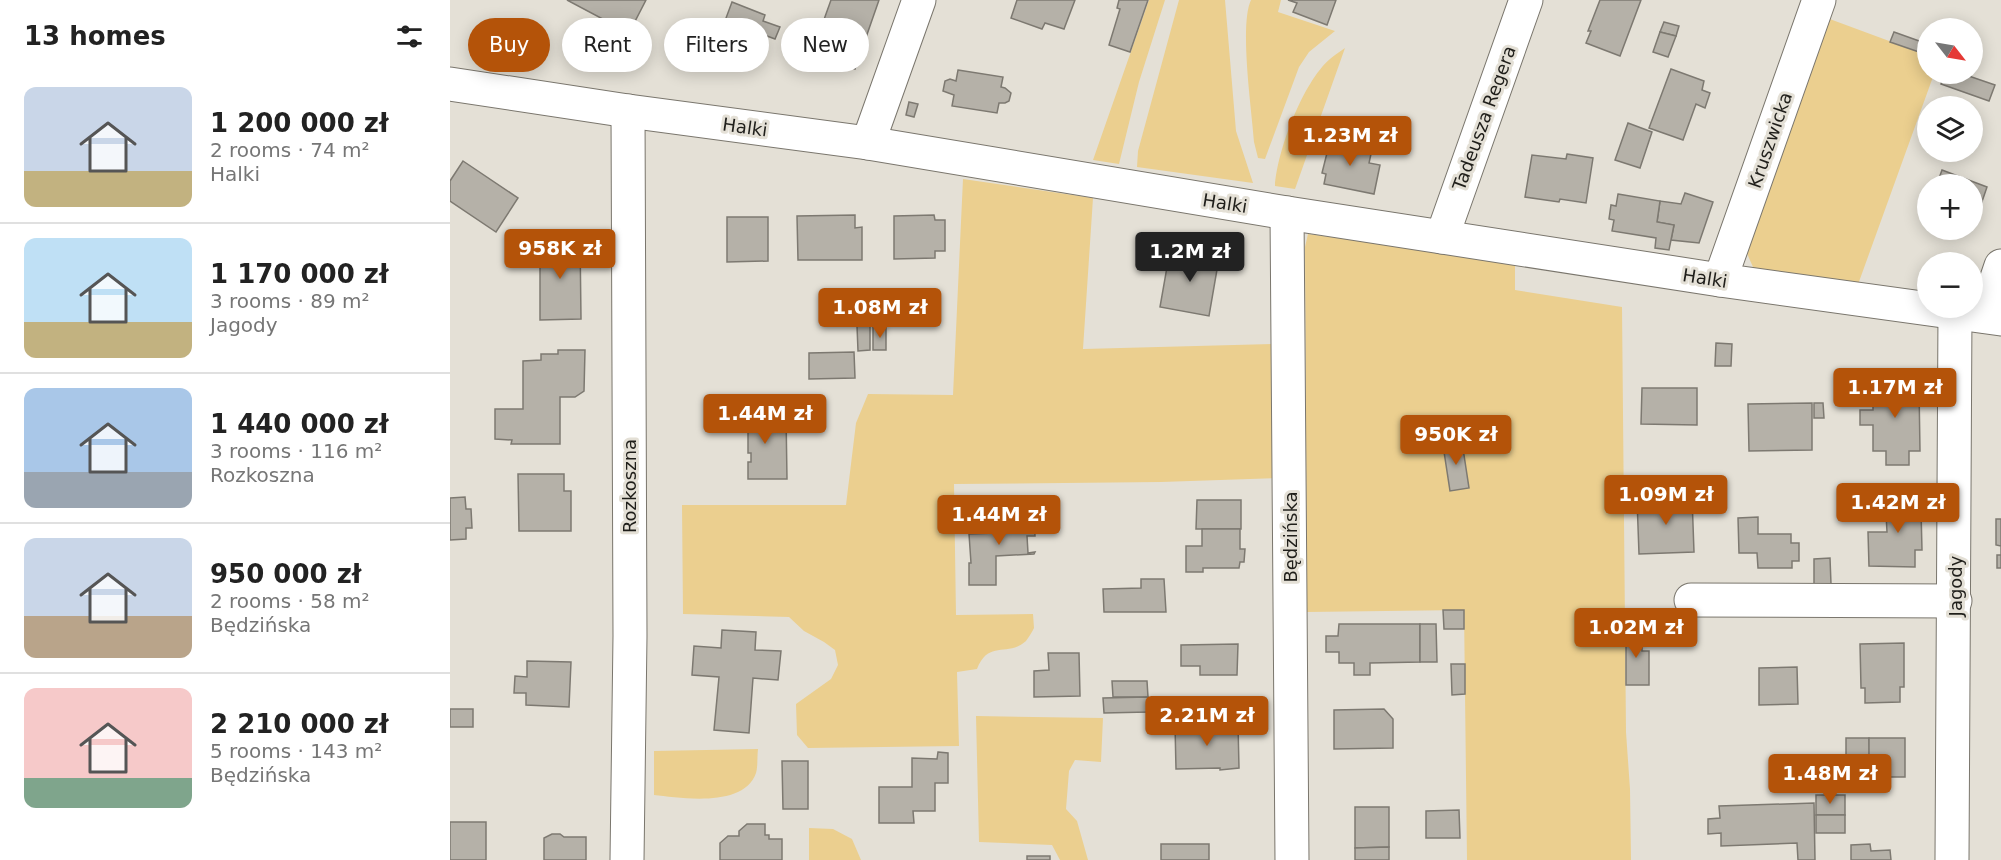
<!DOCTYPE html>
<meta charset="utf-8">
<style>
:root{--surface:#fff;--page:#f2f2f2;--text:#222;--muted:#767676;--line:#e0e0e0;--accent:#b45309}
body{margin:0;font-family:"DejaVu Sans",sans-serif;background:var(--page);color:var(--text);height:100vh;display:flex;flex-direction:column;font-size:22px;white-space:nowrap}
*{box-sizing:border-box;margin:0}
p{font-size:20px;color:var(--muted)}
.icon{flex:none;width:33px;height:33px;fill:none;stroke:currentColor;stroke-width:2;stroke-linecap:round;stroke-linejoin:round}
.map{position:relative;flex:1;overflow:hidden}
.details{display:flex;flex-direction:column;background:var(--surface);width:450px}
.details>*{flex:none}
.hud{position:absolute;left:18px;top:18px;width:570px;height:54px;display:flex;gap:12px}
.needle{width:39px;rotate:121deg}
.fabs{position:absolute;left:1467px;top:18px;display:grid;gap:12px}
.fabs a{display:grid;place-items:center;width:66px;height:66px;border-radius:50%;background:var(--surface);box-shadow:0 3px 15px #0003;font-size:30px}
.price{position:absolute;translate:-50% -51px;padding:0 14px;border-radius:6px;background:var(--accent);color:#fff;font-size:20px;line-height:39px;filter:drop-shadow(0 2px 3px #0008)}
.price::after{content:'';position:absolute;left:50%;top:36px;width:18px;height:14px;margin-left:-9px;background:inherit;clip-path:polygon(0 0,100% 0,50% 100%)}
.price.on{background:#222;color:#fff}
ul{padding:0;list-style:none}
li{display:flex;align-items:center;gap:18px;height:150px;padding:0 24px}
li+li{border-top:2px solid var(--line)}
li span{display:grid;place-items:center;flex:none;width:168px;height:120px;border-radius:12px;color:#555}
li>.icon{margin-inline-start:auto}
span .icon{width:72px;height:72px;fill:#fffc;stroke-width:1}
li b{font-size:26px}
h2{display:flex;justify-content:space-between;align-items:center;height:72px;padding:0 24px;font-size:26px}
.chip{padding:0 21px;border-radius:27px;background:var(--surface);box-shadow:0 3px 15px #0003;font-size:21px;line-height:54px}
.chip.on{background:var(--accent);color:#fff}
main{display:flex;flex:1;min-height:0}
.map>svg:first-child{display:block}
</style>
<main>
<section class="details">
<h2>13 homes<svg class="icon" aria-label="filters" viewBox="0 0 24 24"><path d="M4 7h16M4 17h16"/><circle cx="9" cy="7" r="2"/><circle cx="15" cy="17" r="2"/></svg></h2>
<ul>
<li><span style="background:linear-gradient(#c9d6e8 70%,#c2b280 0)"><svg class="icon" aria-label="home" viewBox="0 0 24 24"><path d="M3 11l9-7 9 7M6 9v11h12V9"/></svg></span><div><b>1 200 000 zł</b><p>2 rooms · 74 m²</p><p>Halki</p></div></li>
<li><span style="background:linear-gradient(#bfe0f5 70%,#c2b280 0)"><svg class="icon" aria-label="home" viewBox="0 0 24 24"><path d="M3 11l9-7 9 7M6 9v11h12V9"/></svg></span><div><b>1 170 000 zł</b><p>3 rooms · 89 m²</p><p>Jagody</p></div></li>
<li><span style="background:linear-gradient(#a9c7e8 70%,#9aa5b1 0)"><svg class="icon" aria-label="home" viewBox="0 0 24 24"><path d="M3 11l9-7 9 7M6 9v11h12V9"/></svg></span><div><b>1 440 000 zł</b><p>3 rooms · 116 m²</p><p>Rozkoszna</p></div></li>
<li><span style="background:linear-gradient(#c9d6e8 65%,#b9a48a 0)"><svg class="icon" aria-label="home" viewBox="0 0 24 24"><path d="M3 11l9-7 9 7M6 9v11h12V9"/></svg></span><div><b>950 000 zł</b><p>2 rooms · 58 m²</p><p>Będzińska</p></div></li>
<li><span style="background:linear-gradient(#f6c9c9 75%,#7fa58c 0)"><svg class="icon" aria-label="home" viewBox="0 0 24 24"><path d="M3 11l9-7 9 7M6 9v11h12V9"/></svg></span><div><b>2 210 000 zł</b><p>5 rooms · 143 m²</p><p>Będzińska</p></div></li>
</ul>
</section>
<div class="map">
<svg width="1551" height="860" viewBox="0 0 1551 860">
<rect width="100%" height="100%" fill="#e4e0d6"/>
<!-- green -->
<g fill="#ebcf8f">
<path d="M699,0H715L689,82L669,164L643,160Z"/>
<path d="M729,0H775L786,131L803,183L687,167L688,151Z"/>
<path d="M801,0H831L828,12L885,31L859,52L849,67L815,159L808,158L804,142C802,111 789,25 801,0Z"/>
<path d="M1377,18L1477,55L1478,74H1484L1406,290L1307,276L1295,249Z"/>
<path d="M895,48L845,189L825,186C827,151 853,82 880,59C884,55 890,52 895,48Z"/>
<path d="M513,179L643,198L633,349L824,344L826,478L711,482L504,484L506,615L583,614L584,628C582,632 579,637 576,641C557,658 539,639 527,669L507,672L509,746L358,748L347,735L346,704L381,679L388,665L385,650L374,642L354,631L339,617L233,614L232,505H396L406,423L418,394L503,395Z"/>
<path d="M858,234L1065,262V290L1172,307L1176,732L1180,789L1181,860H1017L1014,610L857,612L855,247Z"/>
<path d="M526,716L653,718L651,762L625,760L619,771L616,809L627,821L638,860H610L602,845L529,842Z"/>
<path d="M308,749C307,757 308,766 306,773C294,808 231,798 204,795V751Z"/>
<path d="M359,828L383,829L402,839L411,860H359Z"/>
</g>
<!-- building -->
<g fill="#b5b1a8" stroke="#7d7971" stroke-width="1.5">
<path d="M117,0H196L179,33Z"/>
<path d="M381,0H429L405,69L362,53Z"/>
<path d="M567,0H625L614,29L595,23L592,29L561,18Z"/>
<path d="M669,0H698L680,52L659,45L670,9L667,8Z"/>
<path d="M838,0H886L877,25L843,12L847,3Z"/>
<path d="M1150,0H1191L1170,56L1136,43L1141,31H1138Z"/>
<path d="M282,2L315,15L313,21L330,27L325,39L309,33L300,58L266,45Z"/>
<path d="M1214,22L1229,26L1226,36L1210,32Z"/>
<path d="M1210,32L1226,36L1218,57L1203,52Z"/>
<path d="M1444,32L1472,42L1469,52L1440,42Z"/>
<path d="M1221,69L1254,81L1252,90L1260,93L1255,108L1246,104L1233,140L1199,128Z"/>
<path d="M508,70L553,77L551,87L555,88L561,93L559,101L555,103H549L547,113L502,106L504,95L493,91L495,81L500,79L506,81Z"/>
<path d="M1494,74H1513L1545,85L1539,101L1491,84Z"/>
<path d="M459,102L468,104L464,117L456,115Z"/>
<path d="M1178,123L1202,132L1190,168L1165,160Z"/>
<path d="M888,130L900,133L896,149L921,154L919,163L930,165L924,194L874,184L876,174L872,173L879,145L885,147Z"/>
<path d="M1117,154L1143,158L1136,203L1110,199L1109,202L1075,197L1082,155L1116,159Z"/>
<path d="M13,161L68,198L46,232L0,201V181Z"/>
<path d="M1492,170L1537,187L1524,225L1522,184H1487Z"/>
<path d="M1235,193L1263,202L1249,243L1221,240L1224,225L1207,222L1210,201L1231,204Z"/>
<path d="M1168,194L1210,201L1207,222L1224,225L1219,250L1205,248L1206,238L1162,231L1164,220L1159,219L1161,205L1166,206Z"/>
<path d="M405,215V228L412,227V260H348L347,216Z"/>
<path d="M484,215L485,220H495V251H485V258L444,259V216Z"/>
<path d="M277,217H318V261L277,262Z"/>
<path d="M130,238L131,319L90,320V243H106L105,239Z"/>
<rect x="74" y="241" width="16" height="24"/>
<path d="M720,250L769,258L759,316L710,307Z"/>
<path d="M407,326H420V350L408,351Z"/>
<rect x="423" y="327" width="13" height="23"/>
<path d="M1266,343L1282,344L1281,366H1265Z"/>
<path d="M108,350H135L134,391L125,397H110V444H61L62,440L45,439V409H73V361L91,360V354H108Z"/>
<path d="M404,352L405,378L359,379V353Z"/>
<path d="M1433,375H1459L1460,388H1469L1470,451H1459V465H1436V451H1423V425H1410V410H1423V388H1432Z"/>
<path d="M1192,388H1247V425L1191,424Z"/>
<path d="M1362,403V450L1299,451L1298,404Z"/>
<path d="M1364,403H1373L1374,418H1364Z"/>
<path d="M336,414L337,479H298V462H301V453H298V431H284V415Z"/>
<path d="M1012,442L1019,488L1000,491L993,445Z"/>
<path d="M68,474H114V491H121V531H69Z"/>
<path d="M1467,493L1468,510H1471L1472,550H1465V567L1419,566L1418,532H1437L1435,495Z"/>
<path d="M15,497L16,509H21L22,528H16V539L0,540V498Z"/>
<path d="M1242,497L1244,552L1189,554L1187,499Z"/>
<path d="M747,500H791V529H746Z"/>
<path d="M545,515H584L585,536H577L578,553L585,552L584,554L546,556V585H519V563H521L519,534L545,533Z"/>
<path d="M1308,517V534H1341V543H1349V561H1342V568H1308L1307,553H1289L1288,518Z"/>
<path d="M1546,519H1551V568H1547V555H1551V546L1546,545Z"/>
<path d="M752,529H790V549H795L794,562H790L789,568H753V572H736V546H752Z"/>
<path d="M1380,558L1381,584H1364V559Z"/>
<path d="M691,579H714L716,612H654L653,589L691,588Z"/>
<path d="M993,610H1014V629H994Z"/>
<path d="M889,624H970V662L920,663V675H904V663H889V652H876V636H888Z"/>
<path d="M970,624H986L987,662H970Z"/>
<path d="M1176,628H1192V651H1199V685H1176Z"/>
<path d="M272,630L306,632L305,650L331,651L328,680L303,678L299,733L264,730L269,677L242,675L244,646L271,648Z"/>
<path d="M1454,643V687H1450V702L1415,703V688H1411L1410,644Z"/>
<path d="M788,644L787,675H750V666H731V645Z"/>
<path d="M598,653H629L630,696L584,697V671L599,670Z"/>
<path d="M77,661L121,662L119,707L76,705V693H64L65,676L77,677Z"/>
<path d="M1001,664H1015V694L1002,695Z"/>
<path d="M1347,667L1348,704L1309,705V668Z"/>
<path d="M662,681H697L698,697H663Z"/>
<path d="M698,697V712L654,713L653,698Z"/>
<rect x="0" y="709" width="23" height="18"/>
<path d="M934,709L943,719V748L884,749V710Z"/>
<path d="M767,724H788L789,768L770,770V768L726,769L725,725H750V729H767Z"/>
<path d="M1396,738H1419L1420,777H1408V783H1396Z"/>
<rect x="1419" y="738" width="36" height="39"/>
<path d="M488,752L498,753V783H485V811H463L464,823H429V787H462V758L487,759Z"/>
<path d="M332,761H358V809H333Z"/>
<rect x="1366" y="795" width="29" height="20"/>
<path d="M1364,803L1365,860H1348L1347,843L1271,846V833L1258,834V819L1270,818L1269,806Z"/>
<path d="M905,807H939V847L905,848Z"/>
<path d="M1009,810L1010,838H976V811Z"/>
<rect x="1366" y="815" width="29" height="18"/>
<rect x="0" y="822" width="36" height="38"/>
<path d="M297,824H315V835H319V839H332V860H270V843L278,836H289V831Z"/>
<path d="M102,834H110L114,837H136V860H94V838Z"/>
<rect x="711" y="844" width="48" height="16"/>
<path d="M1420,844L1421,851L1440,850L1441,860H1401V845Z"/>
<path d="M939,847V860H905V848Z"/>
<rect x="577" y="856" width="23" height="4"/>
</g>
<g fill="none" stroke-linecap="round" stroke-linejoin="round">
<defs>
<g id="minor">
<path d="M0,84L178,111L418,143L837,213L1270,280L1551,319"/>
<path d="M418,143L469,0"/>
<path d="M837,213L842,860"/>
<path d="M992,237L1076,0"/>
<path d="M1270,280L1369,0"/>
<path d="M1534,316L1551,266"/>
<path d="M1241,600L1505,601"/>
<path d="M177,860L180,636L178,111"/>
<path d="M1502,860L1505,312"/>
</g>
</defs>
<!-- minor casing -->
<use href="#minor" stroke="#7a766d" stroke-width="35"/>
<!-- minor -->
<use href="#minor" stroke="#fff" stroke-width="33"/>
</g>
<g text-anchor="middle" dominant-baseline="central" stroke-width="6" stroke-linejoin="round" paint-order="stroke">
<!-- street labels -->
<g font-size="18" fill="#1f1e1a" stroke="#e4e0d6">
<text transform="translate(1034 118) rotate(-70)">Tadeusza Regera</text>
<text transform="translate(295 127) rotate(8)">Halki</text>
<text transform="translate(1320 140) rotate(-71)">Kruszwicka</text>
<text transform="translate(775 203) rotate(9)">Halki</text>
<text transform="translate(1255 278) rotate(9)">Halki</text>
<text transform="translate(179 486) rotate(-90)">Rozkoszna</text>
<text transform="translate(840 537) rotate(-90)">Będzińska</text>
<text transform="translate(1505 586) rotate(-90)">Jagody</text>
</g>
</g>
</svg>
<div class="fabs">
<a><svg class="needle" viewBox="-14 -14 28 28"><path d="M0-13l5 13h-10z" fill="#e53935"/><path d="M0 13l5-13h-10z" fill="#767676"/></svg></a>
<a><svg class="icon" aria-label="layers" viewBox="0 0 24 24"><path d="M12 4l9 5-9 5-9-5zM3 14l9 5 9-5"/></svg></a>
<a>+</a>
<a>−</a>
</div>
<b class="price" style="left:900px;top:167px">1.23M zł</b>
<b class="price" style="left:110px;top:280px">958K zł</b>
<b class="price on" style="left:740px;top:283px">1.2M zł</b>
<b class="price" style="left:430px;top:339px">1.08M zł</b>
<b class="price" style="left:1445px;top:419px">1.17M zł</b>
<b class="price" style="left:315px;top:445px">1.44M zł</b>
<b class="price" style="left:1006px;top:466px">950K zł</b>
<b class="price" style="left:1216px;top:526px">1.09M zł</b>
<b class="price" style="left:1448px;top:534px">1.42M zł</b>
<b class="price" style="left:549px;top:546px">1.44M zł</b>
<b class="price" style="left:1186px;top:659px">1.02M zł</b>
<b class="price" style="left:757px;top:747px">2.21M zł</b>
<b class="price" style="left:1380px;top:805px">1.48M zł</b>
<div class="hud">
<a class="chip on">Buy</a>
<a class="chip">Rent</a>
<a class="chip">Filters</a>
<a class="chip">New</a>
</div>
</div>
</main>
